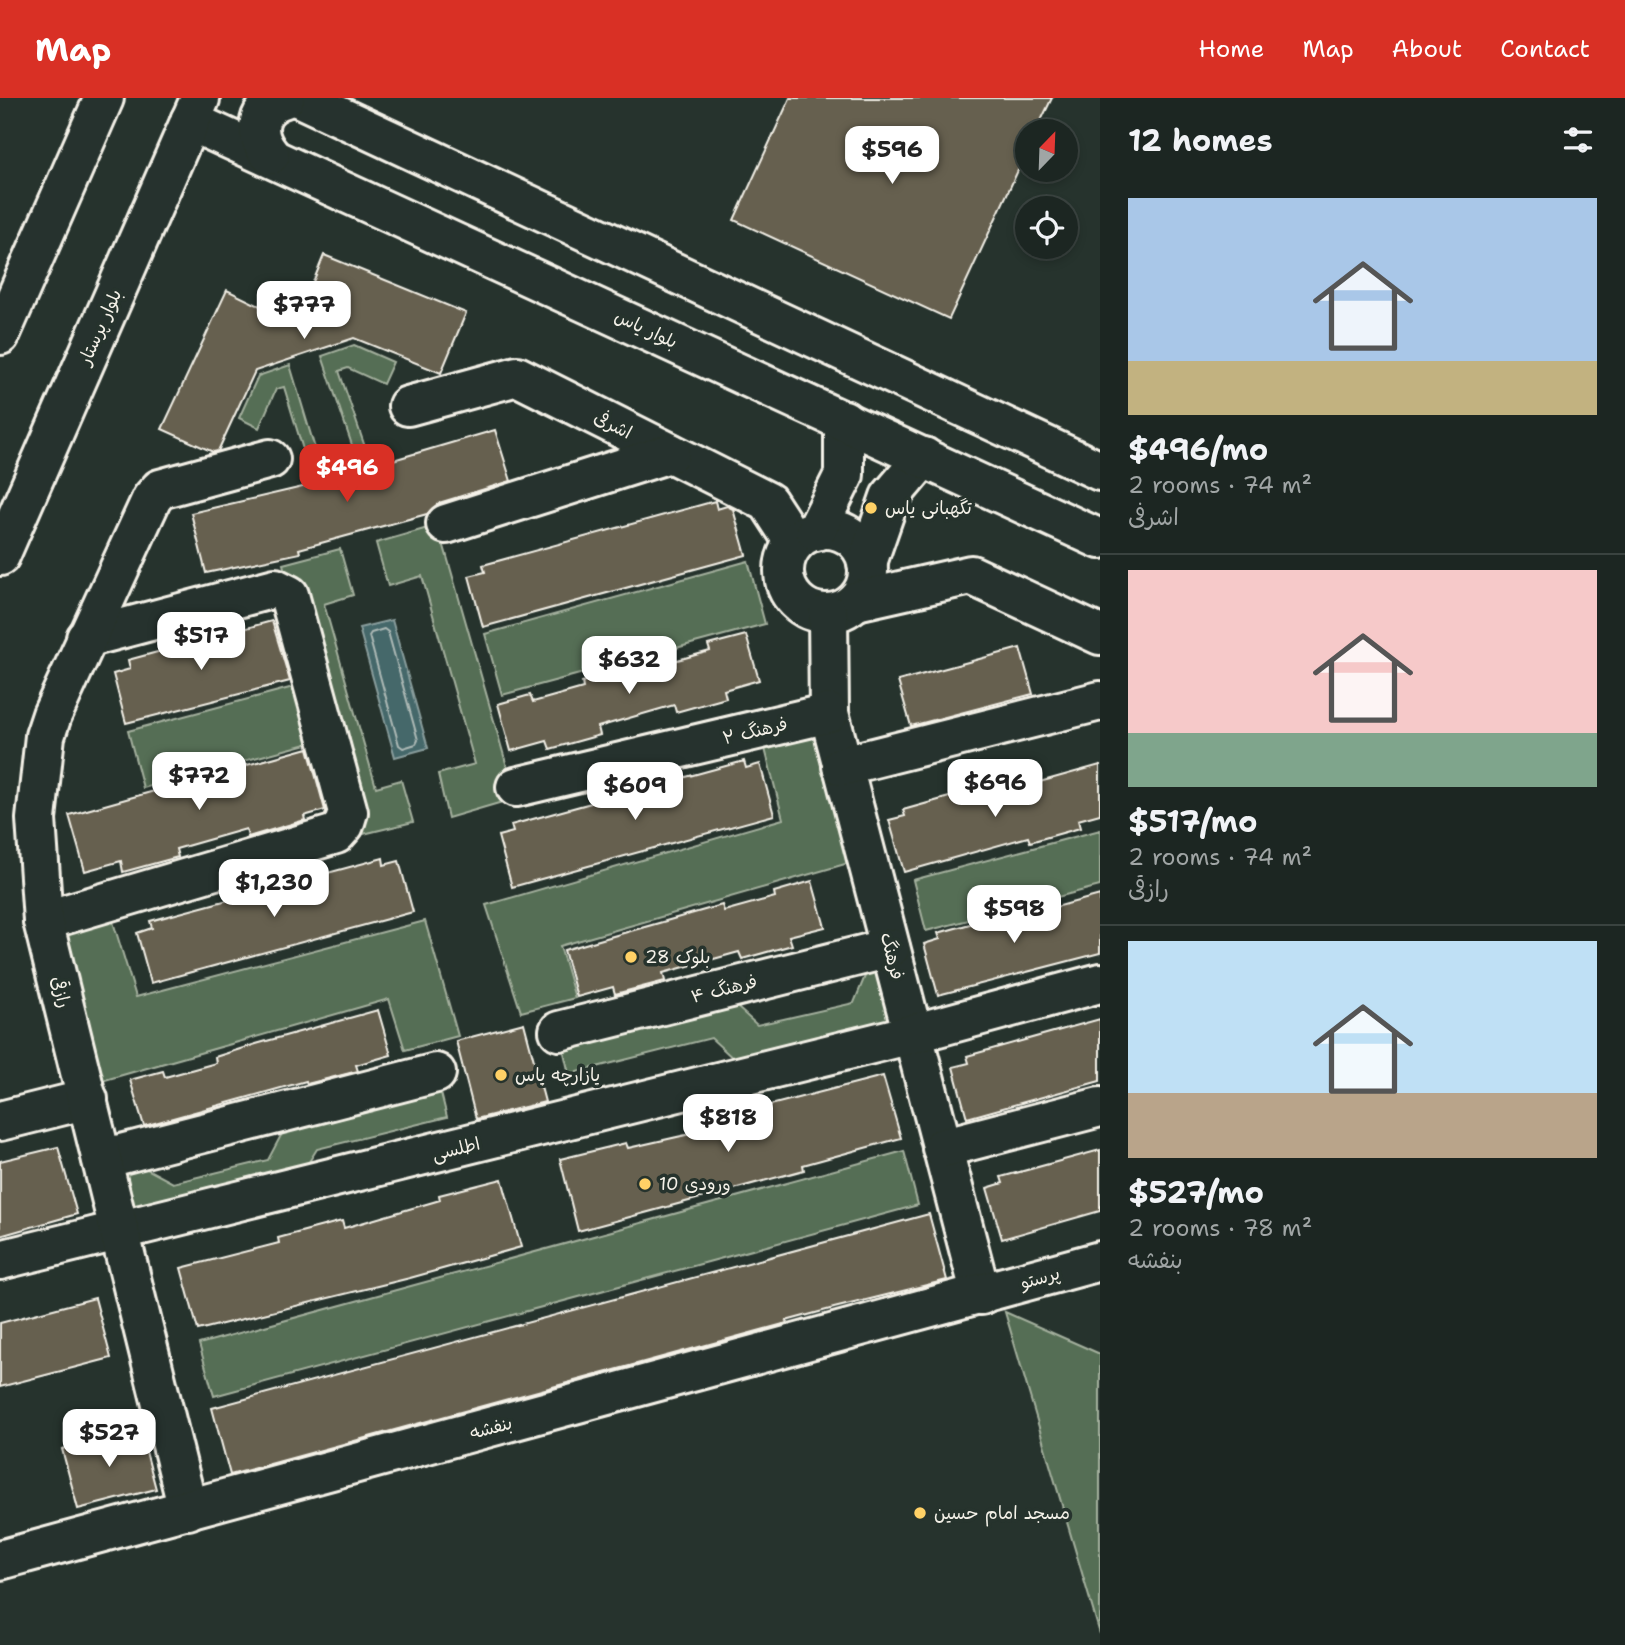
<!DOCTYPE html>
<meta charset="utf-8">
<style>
:root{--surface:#1c2622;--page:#29322f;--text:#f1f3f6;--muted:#a0a5a5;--line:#3a4340;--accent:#d93025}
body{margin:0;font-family:"Shantell Sans","Playpen Sans Arabic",sans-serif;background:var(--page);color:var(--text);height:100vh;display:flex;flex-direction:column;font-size:26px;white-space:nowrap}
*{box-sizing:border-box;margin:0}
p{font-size:23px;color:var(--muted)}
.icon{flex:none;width:38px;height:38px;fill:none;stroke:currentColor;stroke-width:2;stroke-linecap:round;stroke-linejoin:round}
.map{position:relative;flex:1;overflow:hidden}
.details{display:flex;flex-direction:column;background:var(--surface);width:525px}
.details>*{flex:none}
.needle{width:46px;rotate:23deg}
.buttons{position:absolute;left:1015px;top:21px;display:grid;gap:14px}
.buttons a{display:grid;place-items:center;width:63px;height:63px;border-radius:50%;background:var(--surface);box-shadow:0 4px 10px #0003,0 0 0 2px var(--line);font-size:35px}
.price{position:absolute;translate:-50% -60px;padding:0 16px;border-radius:14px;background:#fff;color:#222;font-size:23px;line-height:46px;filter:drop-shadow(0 2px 4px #0008)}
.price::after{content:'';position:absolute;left:50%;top:42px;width:21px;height:16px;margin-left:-10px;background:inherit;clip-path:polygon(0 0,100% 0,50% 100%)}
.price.current{background:var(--accent);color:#fff}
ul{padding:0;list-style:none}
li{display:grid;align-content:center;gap:14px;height:371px;padding:0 28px}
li+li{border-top:2px solid var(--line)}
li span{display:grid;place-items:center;height:217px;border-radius:0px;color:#555}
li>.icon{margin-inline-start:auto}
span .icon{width:126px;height:126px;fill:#fffc;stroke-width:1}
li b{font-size:30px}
h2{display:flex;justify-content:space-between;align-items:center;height:84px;padding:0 28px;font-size:30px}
header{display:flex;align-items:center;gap:42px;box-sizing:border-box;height:98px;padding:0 35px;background:var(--accent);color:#fff}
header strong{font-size:33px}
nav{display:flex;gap:38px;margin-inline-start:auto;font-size:24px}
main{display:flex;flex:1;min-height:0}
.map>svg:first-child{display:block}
</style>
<header>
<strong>Map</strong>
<nav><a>Home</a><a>Map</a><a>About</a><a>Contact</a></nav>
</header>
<main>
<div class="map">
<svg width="1100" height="1547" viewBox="0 0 1100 1547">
<rect width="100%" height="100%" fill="#26332d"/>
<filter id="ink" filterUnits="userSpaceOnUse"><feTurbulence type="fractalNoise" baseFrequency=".0143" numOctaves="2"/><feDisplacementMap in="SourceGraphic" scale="14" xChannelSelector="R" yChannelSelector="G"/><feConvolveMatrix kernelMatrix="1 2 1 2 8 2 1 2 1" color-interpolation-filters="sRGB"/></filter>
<g filter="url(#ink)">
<!-- green -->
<g fill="#556e54" stroke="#a4b09e" stroke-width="2">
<path d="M354,247L393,264L383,286L348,270L339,273L366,352L355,356L322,258Z"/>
<path d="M290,267L319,364L308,368L284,289L276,291L259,330L239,320L258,278Z"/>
<path d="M438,427L516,700L448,720L438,676L475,666L422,478L388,488L376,445Z"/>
<path d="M340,451L353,497L324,506L376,689L401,682L413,724L355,738L283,466Z"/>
<path d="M748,463L765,526L502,597L485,536Z"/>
<path d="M301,587L318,643L143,690L128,633Z"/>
<path d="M829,615L866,760L560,848L575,900L521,914L486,807L783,721L760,631Z"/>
<path d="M1100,732V788L926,833L913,782Z"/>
<path d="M107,804L136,899L425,823L458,938L405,952L389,901L84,988L43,823Z"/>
<path d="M875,854L912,936L748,974L711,940L569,976L559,933L718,892L757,927L854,905Z"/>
<path d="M436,975L447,1019L317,1051L292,1091L121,1134L119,1056L173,1085L268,1062L295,1011Z"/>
<path d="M904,1053L918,1107L214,1298L199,1246Z"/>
<path d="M1005,1214L1100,1256V1536Z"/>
</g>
<!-- water -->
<path fill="#44676b" stroke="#8a9e9d" stroke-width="2" d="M392,522L428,650L395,659L359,530Z"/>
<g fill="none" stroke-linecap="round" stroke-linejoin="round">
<!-- shore -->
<path stroke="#aebab6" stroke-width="2" d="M384,531L388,534L418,642L416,646L403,650L399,647L369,538L371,535Z"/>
</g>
<!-- building -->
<g fill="#66604f" stroke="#f4f1e8" stroke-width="2">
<path d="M790,0H1052L1036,33H1027V53L949,221L734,122Z"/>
<path d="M324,157L466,215L441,275L354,240L255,273L218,353L213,354L162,331L227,192L266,211L311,189Z"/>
<path d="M495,332L511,383L439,405L427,416L299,451L300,455L206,475L191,415L367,374L366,370Z"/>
<path d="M715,403L717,411L727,408L733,411L746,457L483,529L469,478L485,474L483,467Z"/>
<path d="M272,523L290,583L126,625L113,576L130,571L128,562Z"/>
<path d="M746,537L759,582L724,592L726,600L676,614L674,607L598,629L600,637L550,651L547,643L511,653L498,606L530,597L533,604L583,590L582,584L624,570L656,560L659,567L710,553L708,547Z"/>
<path d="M1020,550L1033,596L911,628L898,583Z"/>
<path d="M308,650L325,712L304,718L305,722L248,739L246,731L176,751L178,759L123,774L121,763L85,773L69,717Z"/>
<path d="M744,663L746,670L760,666L774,717L512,789L498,738L513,734L511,727Z"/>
<path d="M1100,667V716L1078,722L1080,730L1030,744L1028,739L904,774L889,722L905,718L903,712L960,696L962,703L1011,692Z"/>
<path d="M383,760L384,767L399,763L413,814L151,885L137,835L152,830L150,823Z"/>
<path d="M812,783L825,829L789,838L792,847L742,861L739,854L663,875L665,883L615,896L613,889L577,899L564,852L722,807L724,813L775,799L774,794Z"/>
<path d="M1100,797V855L938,897L924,846L940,841L938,835L995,819L997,825Z"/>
<path d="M378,912L391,957L356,967L358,973L307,986L306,983L144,1028L130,982L163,973L165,979L216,965L215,959L256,946Z"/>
<path d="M1100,921V983L967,1020L953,969L969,965L967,958Z"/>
<path d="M524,925L545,1004L476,1021L456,943Z"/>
<path d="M883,978L901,1040L803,1067L804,1072L578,1133L560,1061L626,1045L628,1050L726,1028L724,1019Z"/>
<path d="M58,1049L77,1116L0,1138V1063Z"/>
<path d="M1100,1052V1113L1002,1141L987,1090L1003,1085L1001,1079Z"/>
<path d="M502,1081L521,1149L410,1180L198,1232L181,1170L279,1145L278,1140L342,1123L344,1130L440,1102L439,1097Z"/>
<path d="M929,1116L947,1182L834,1210L786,1223L787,1225L230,1377L212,1310Z"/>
<path d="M95,1200L111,1260L0,1289V1225Z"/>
<path d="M140,1331L156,1391L78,1411L62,1351Z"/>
</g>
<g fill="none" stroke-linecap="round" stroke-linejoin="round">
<defs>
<g id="minor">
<path d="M408,308L517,278L768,404L794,444"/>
<path d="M446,426L670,355"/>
<circle cx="826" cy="473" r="42"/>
<path d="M816,433L844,377V322"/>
<path d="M867,465L890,399L924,359"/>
<path d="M856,503L971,477L1100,537"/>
<path d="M828,516L829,615L981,1197"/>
<path d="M842,668L1100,603"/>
<path d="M516,689L829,615"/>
<path d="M43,823L336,736L344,727L348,714L289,497L275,490L86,540"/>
<path d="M559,933L890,850"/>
<path d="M0,1023L88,1001"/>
<path d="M942,1050L1100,1009"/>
<path d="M102,1061L436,975"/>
<path d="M0,1162L912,936L1100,885"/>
<path d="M188,1412L43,823L36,721L45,638L52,617L152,400L160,391L270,361"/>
<path d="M0,1462L1100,1163"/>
</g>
<g id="secondary">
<path d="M300,0L1100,373"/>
<path d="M190,23L1100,441"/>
<path d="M270,57C252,35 256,9 285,0"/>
<path d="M0,237L104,0"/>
<path d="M0,458L200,1"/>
</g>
</defs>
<!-- minor casing -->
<use href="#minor" stroke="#f4f1e8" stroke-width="44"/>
<!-- secondary casing -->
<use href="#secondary" stroke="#f4f1e8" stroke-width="44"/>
<!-- minor -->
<use href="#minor" stroke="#26332d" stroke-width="38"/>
<!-- secondary -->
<use href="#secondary" stroke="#26332d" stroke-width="38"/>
</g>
</g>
<!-- markers -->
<g fill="#ffd166" stroke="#26332d" stroke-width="2.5">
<circle cx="871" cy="410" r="7"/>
<circle cx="631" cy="859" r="7"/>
<circle cx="501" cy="977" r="7"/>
<circle cx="645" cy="1086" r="7"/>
<circle cx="920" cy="1415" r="7"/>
</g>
<g text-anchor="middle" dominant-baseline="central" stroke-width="7" stroke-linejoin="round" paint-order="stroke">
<!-- street labels -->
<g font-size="18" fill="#f4f1e8" stroke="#26332d">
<text transform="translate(100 229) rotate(-66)">بلوار پرستار</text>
<text transform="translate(646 231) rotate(25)">بلوار یاس</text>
<text transform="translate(613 327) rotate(27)">اشرفی</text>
<text transform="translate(755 633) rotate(-13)">فرهنگ ۲</text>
<text transform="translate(892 858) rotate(76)">فرهنگ</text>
<text transform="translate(724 891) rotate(-14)">فرهنگ ۴</text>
<text transform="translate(61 894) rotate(76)">رازقی</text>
<text transform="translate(456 1051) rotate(-14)">اطلسی</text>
<text transform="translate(1040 1180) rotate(-16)">پرستو</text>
<text transform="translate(491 1330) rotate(-15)">بنفشه</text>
</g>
<!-- poi labels -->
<g font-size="18" fill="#f4f1e8" stroke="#26332d" text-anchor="start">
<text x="885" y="410">تگهبانی یاس</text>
<text x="645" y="859">بلوک 28</text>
<text x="515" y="977">یازارچه یاس</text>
<text x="659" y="1086">ورودی 10</text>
<text x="934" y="1415">مسجد امام حسین</text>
</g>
</g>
</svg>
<div class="buttons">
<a><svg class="needle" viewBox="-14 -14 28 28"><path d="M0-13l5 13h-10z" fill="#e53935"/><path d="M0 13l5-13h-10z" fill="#a0a5a5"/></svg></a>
<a><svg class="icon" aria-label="locate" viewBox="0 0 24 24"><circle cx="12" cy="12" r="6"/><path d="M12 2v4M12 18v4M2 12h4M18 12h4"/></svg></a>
</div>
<b class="price" style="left:892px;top:88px">$596</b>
<b class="price" style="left:304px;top:243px">$777</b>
<b class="price current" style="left:347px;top:406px">$496</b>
<b class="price" style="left:201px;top:574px">$517</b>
<b class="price" style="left:629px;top:598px">$632</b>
<b class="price" style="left:199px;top:714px">$772</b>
<b class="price" style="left:995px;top:721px">$696</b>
<b class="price" style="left:635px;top:724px">$609</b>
<b class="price" style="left:274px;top:821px">$1,230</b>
<b class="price" style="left:1014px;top:847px">$598</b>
<b class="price" style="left:728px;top:1056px">$818</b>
<b class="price" style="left:109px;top:1371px">$527</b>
</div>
<section class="details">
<h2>12 homes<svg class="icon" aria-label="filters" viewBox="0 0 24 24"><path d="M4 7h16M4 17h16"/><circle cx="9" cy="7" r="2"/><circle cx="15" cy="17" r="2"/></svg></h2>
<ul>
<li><span style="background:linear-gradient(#a9c7e8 75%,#c2b280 0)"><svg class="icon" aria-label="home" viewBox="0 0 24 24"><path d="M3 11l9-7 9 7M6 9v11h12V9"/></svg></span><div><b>$496/mo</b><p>2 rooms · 74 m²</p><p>اشرفی</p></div></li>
<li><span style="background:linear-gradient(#f6c9c9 75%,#7fa58c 0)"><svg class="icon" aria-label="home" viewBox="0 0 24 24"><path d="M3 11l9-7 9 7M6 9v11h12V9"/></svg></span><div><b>$517/mo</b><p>2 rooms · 74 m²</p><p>رازقی</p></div></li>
<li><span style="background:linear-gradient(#bfe0f5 70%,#b9a48a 0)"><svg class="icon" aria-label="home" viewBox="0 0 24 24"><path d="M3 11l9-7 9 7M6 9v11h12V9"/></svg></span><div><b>$527/mo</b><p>2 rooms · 78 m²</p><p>بنفشه</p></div></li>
</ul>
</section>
</main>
